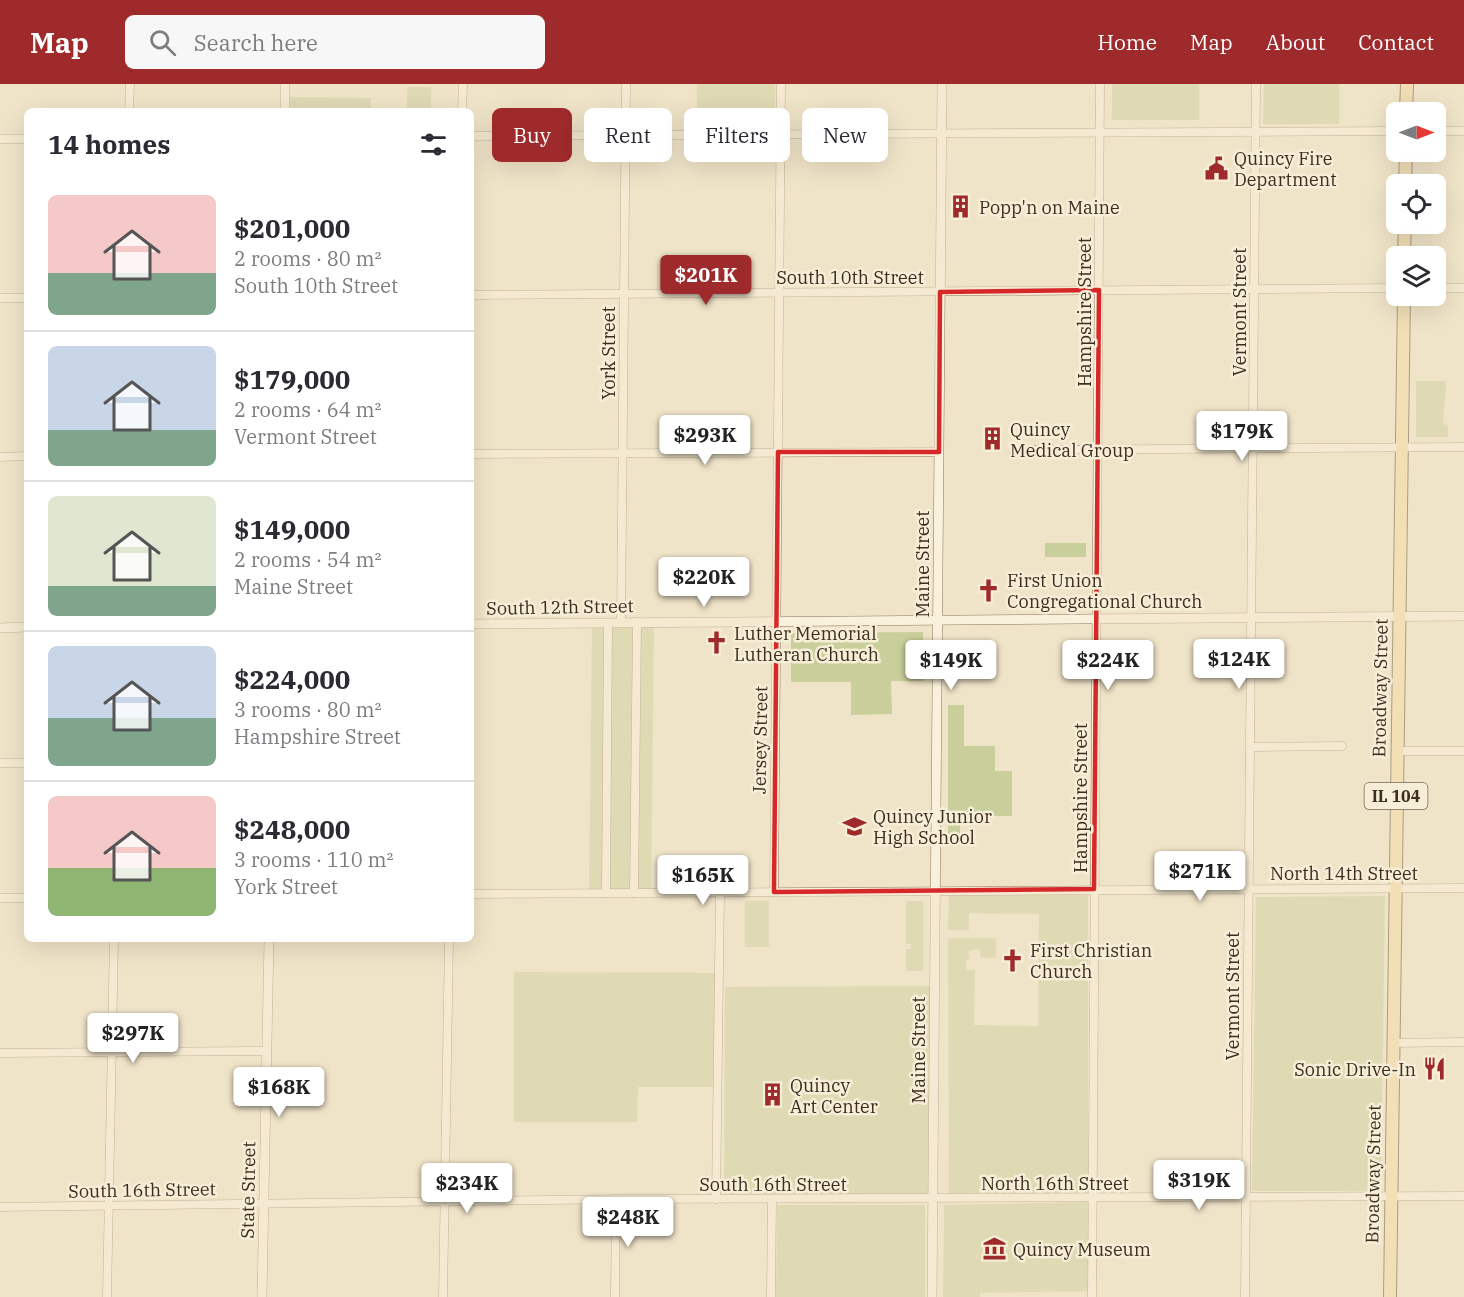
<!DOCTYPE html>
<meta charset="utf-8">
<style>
:root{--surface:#fff;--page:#f7f7f7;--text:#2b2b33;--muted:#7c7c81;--line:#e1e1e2;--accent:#9e2a2b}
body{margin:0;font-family:"IBM Plex Serif",serif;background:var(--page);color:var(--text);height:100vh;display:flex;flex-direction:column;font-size:22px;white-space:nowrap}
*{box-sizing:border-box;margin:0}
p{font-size:20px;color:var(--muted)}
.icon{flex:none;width:33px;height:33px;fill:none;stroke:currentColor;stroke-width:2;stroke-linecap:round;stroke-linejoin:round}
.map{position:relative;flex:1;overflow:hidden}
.panel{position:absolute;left:24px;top:24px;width:450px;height:834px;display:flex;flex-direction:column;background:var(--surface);border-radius:9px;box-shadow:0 6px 24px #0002}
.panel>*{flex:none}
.hud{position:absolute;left:492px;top:24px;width:570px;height:54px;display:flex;gap:12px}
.needle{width:39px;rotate:90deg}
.fabs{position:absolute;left:1386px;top:18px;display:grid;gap:12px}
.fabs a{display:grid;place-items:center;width:60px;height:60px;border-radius:9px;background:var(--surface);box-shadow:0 6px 24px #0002;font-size:30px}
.price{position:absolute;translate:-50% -51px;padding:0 14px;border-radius:6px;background:#fff;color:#222;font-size:20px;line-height:39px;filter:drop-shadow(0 2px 3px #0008)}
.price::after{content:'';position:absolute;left:50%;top:36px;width:18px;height:14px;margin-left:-9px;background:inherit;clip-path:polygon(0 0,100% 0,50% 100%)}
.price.on{background:var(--accent);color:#fff}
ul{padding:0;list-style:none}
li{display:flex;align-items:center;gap:18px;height:150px;padding:0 24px}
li+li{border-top:2px solid var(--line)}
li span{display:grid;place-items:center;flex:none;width:168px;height:120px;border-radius:9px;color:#555}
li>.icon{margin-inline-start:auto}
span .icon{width:72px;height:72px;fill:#fffc;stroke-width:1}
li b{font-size:26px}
h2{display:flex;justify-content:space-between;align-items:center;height:72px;padding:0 24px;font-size:26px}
.chip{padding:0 21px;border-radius:9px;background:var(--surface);box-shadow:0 6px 24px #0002;font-size:21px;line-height:54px}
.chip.on{background:var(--accent);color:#fff}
header{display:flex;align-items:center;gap:36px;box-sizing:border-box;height:84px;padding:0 30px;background:var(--accent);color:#fff}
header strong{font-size:28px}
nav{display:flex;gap:33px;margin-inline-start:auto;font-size:21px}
.search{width:420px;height:54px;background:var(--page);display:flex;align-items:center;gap:15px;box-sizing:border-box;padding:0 21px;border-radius:9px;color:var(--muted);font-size:22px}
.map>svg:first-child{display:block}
</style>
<header>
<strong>Map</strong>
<div class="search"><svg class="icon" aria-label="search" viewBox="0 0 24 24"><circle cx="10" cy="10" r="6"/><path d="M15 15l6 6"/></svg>Search here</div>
<nav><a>Home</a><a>Map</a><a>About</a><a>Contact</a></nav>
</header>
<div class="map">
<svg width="1464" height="1213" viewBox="0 0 1464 1213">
<rect width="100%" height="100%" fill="#f0e4c8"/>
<!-- green -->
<g fill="#c9cf9b">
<rect x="697" y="0" width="78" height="45"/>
<rect x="1112" y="0" width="87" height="36"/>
<path d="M1264,0H1339V40H1263Z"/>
<rect x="407" y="3" width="24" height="24"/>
<path d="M290,13L371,14V27H290Z"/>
<path d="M1416,297H1446C1446,312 1443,325 1443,340L1448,341V353H1416Z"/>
<rect x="1045" y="459" width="41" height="14"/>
<path d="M654,538L651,809H589L592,539Z"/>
<path d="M923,548L924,597H891L892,630L851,631V598H791V549Z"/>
<path d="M948,621H964V662H995V687H1012V732H960V755H948Z"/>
<path d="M949,811H1088V1109H949L948,854H996V874H981L980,865L968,867L970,875L966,876V886H975L974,941L1038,942L1039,830L969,829V846H948Z"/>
<path d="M1385,812L1381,1107H1252L1256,813Z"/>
<rect x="745" y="817" width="24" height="46"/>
<path d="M906,817H923V887H906V865H911V860H906Z"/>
<path d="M514,888L715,889V1003H638L637,1038H514Z"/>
<path d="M935,902L934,1114H724L725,903Z"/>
<path d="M1088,1118V1207L980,1209V1213H943L944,1121Z"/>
<path d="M777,1121H925V1213H776Z"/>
</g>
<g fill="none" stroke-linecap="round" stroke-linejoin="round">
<defs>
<g id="minor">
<path d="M129,27L130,0"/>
<path d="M462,27L463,0"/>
<path d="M1436,47H1464"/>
<path d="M471,52L1396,47"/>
<path d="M0,55H27"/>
<path d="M1436,204H1464"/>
<path d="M471,211L1396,204"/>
<path d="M0,214H27"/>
<path d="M471,370L939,368"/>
<path d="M1014,370L1023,366L1464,363"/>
<path d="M0,373L27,372"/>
<path d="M621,539L626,0"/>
<path d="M1251,663L1342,662"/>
<path d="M1397,667H1464"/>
<path d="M0,679H27"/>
<path d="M774,808L781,0"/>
<path d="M606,809L608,539"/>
<path d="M634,809L637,538"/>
<path d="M471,810L1464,804"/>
<path d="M0,814H27"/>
<path d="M1393,959L1464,958"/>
<path d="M0,969L267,967"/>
<path d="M716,1115L720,809"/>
<path d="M0,1123L626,1115L1464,1112"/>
<path d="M107,1213L114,855"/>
<path d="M443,1213L449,855"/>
<path d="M615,1213L616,1115"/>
<path d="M771,1213L772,1115"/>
<path d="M1092,1213L1100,0"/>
<path d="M1245,1213L1256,0"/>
</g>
<g id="tertiary">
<path d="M285,27V0"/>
<path d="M471,540L1464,532"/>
<path d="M0,544L27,543"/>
<path d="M262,1213L269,855"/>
<path d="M932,1213L942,0"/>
</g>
<g id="primary">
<path d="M1406,28L1407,0"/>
<path d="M1405,100L1406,68"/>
<path d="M1404,172L1405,140"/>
<path d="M1390,1213L1404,212"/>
</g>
</defs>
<!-- minor casing -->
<use href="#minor" stroke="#8d765c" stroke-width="9"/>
<!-- tertiary casing -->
<use href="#tertiary" stroke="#8d765c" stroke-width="10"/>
<!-- primary casing -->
<use href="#primary" stroke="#5b4430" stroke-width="14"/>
<!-- minor -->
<use href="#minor" stroke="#faf1dc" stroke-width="8"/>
<!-- tertiary -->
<use href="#tertiary" stroke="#faf1dc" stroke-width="9"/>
<!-- primary -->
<use href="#primary" stroke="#f3d9a0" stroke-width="12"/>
</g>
<!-- marked area -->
<path d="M0 0H1464V1213H0ZM1099,206L1094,805L774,808L778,368H939L940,208Z" fill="#f0e4c8" fill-opacity=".55" fill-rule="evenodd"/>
<path fill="none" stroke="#d62828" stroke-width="4.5" stroke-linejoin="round" d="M1099,206L1094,805L774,808L778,368H939L940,208Z"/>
<!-- icons -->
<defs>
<symbol id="civic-bare" viewBox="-9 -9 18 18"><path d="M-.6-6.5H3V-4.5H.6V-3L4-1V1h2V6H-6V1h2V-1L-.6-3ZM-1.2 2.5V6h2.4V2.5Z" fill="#9e2a2b" stroke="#f7eed8" stroke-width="2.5" paint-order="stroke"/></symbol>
<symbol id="building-bare" viewBox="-9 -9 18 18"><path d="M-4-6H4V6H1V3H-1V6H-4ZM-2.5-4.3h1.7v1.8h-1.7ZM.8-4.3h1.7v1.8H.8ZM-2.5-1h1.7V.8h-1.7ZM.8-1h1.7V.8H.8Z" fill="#9e2a2b" stroke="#f7eed8" stroke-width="2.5" paint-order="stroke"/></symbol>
<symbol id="church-bare" viewBox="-9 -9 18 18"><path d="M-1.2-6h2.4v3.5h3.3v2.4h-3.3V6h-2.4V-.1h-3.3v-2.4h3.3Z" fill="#9e2a2b" stroke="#f7eed8" stroke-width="2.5" paint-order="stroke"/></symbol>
<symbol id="school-bare" viewBox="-9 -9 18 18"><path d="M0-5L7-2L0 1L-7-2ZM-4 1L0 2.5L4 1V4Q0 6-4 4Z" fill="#9e2a2b" stroke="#f7eed8" stroke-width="2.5" paint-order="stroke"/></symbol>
<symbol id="restaurant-bare" viewBox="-9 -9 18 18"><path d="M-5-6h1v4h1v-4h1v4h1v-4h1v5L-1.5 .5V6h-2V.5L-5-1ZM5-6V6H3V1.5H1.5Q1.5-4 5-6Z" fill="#9e2a2b" stroke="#f7eed8" stroke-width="2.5" paint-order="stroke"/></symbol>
<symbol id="museum-bare" viewBox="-9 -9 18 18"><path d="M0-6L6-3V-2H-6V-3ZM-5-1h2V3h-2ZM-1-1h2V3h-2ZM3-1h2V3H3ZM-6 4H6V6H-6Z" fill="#9e2a2b" stroke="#f7eed8" stroke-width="2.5" paint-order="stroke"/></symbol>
</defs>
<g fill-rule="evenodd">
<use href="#civic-bare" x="1200" y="68" width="33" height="33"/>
<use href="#building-bare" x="944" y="106" width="33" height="33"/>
<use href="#building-bare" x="976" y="338" width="33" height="33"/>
<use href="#church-bare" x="972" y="490" width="33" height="33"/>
<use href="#church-bare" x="700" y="542" width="33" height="33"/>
<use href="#school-bare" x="838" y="726" width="33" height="33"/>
<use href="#church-bare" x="996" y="860" width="33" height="33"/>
<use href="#restaurant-bare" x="1418" y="968" width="33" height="33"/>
<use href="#building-bare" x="756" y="994" width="33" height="33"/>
<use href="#museum-bare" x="978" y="1148" width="33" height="33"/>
</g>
<g text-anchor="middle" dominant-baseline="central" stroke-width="5" stroke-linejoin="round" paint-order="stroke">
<!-- shield labels -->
<rect fill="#f7eed8" stroke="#756857" stroke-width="1.5" x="1364.5" y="699" width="63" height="26" rx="4.5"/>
<g font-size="16" font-weight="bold" fill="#3d2e20">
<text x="1396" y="712">IL 104</text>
</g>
<!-- poi labels -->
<g font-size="18" fill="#3d2e20" stroke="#f7eed8" text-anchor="start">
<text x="1234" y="74">Quincy Fire<tspan x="1234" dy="21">Department</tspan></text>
<text x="979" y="123">Popp'n on Maine</text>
<text x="1010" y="345">Quincy<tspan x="1010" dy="21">Medical Group</tspan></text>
<text x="1007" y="496">First Union<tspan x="1007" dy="21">Congregational Church</tspan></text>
<text x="734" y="549">Luther Memorial<tspan x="734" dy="21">Lutheran Church</tspan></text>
<text x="873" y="732">Quincy Junior<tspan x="873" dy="21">High School</tspan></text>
<text x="1030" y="866">First Christian<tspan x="1030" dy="21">Church</tspan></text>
<text x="1416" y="985" text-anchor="end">Sonic Drive-In</text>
<text x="790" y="1001">Quincy<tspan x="790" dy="21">Art Center</tspan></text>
<text x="1013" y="1165">Quincy Museum</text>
</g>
<!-- street labels -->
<g font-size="18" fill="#3d2e20" stroke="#f7eed8">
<text x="850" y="193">South 10th Street</text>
<text transform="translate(1084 228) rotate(-90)">Hampshire Street</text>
<text transform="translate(1239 228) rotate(-90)">Vermont Street</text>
<text transform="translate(608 269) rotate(-90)">York Street</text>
<text transform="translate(922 480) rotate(-90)">Maine Street</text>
<text transform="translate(560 523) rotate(-1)">South 12th Street</text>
<text transform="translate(1380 604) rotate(-89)">Broadway Street</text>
<text transform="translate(760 656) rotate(-89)">Jersey Street</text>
<text transform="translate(1080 714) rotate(-90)">Hampshire Street</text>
<text x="1344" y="789">North 14th Street</text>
<text transform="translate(1232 912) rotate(-90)">Vermont Street</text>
<text transform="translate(918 966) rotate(-90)">Maine Street</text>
<text transform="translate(1373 1090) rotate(-89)">Broadway Street</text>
<text x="1055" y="1099">North 16th Street</text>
<text x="773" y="1100">South 16th Street</text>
<text transform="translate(142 1106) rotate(-1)">South 16th Street</text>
<text transform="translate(248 1106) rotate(-89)">State Street</text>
</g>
</g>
</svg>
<div class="fabs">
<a><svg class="needle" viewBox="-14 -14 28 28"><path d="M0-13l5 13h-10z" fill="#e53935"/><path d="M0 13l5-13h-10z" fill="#7c7c81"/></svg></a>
<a><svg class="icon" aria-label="locate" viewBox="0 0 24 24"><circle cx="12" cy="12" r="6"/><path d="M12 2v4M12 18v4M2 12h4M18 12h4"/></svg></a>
<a><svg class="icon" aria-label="layers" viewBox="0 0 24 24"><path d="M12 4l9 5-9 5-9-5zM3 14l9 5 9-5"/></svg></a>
</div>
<b class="price on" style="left:706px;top:222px">$201K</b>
<b class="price" style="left:1242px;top:378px">$179K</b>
<b class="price" style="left:705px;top:382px">$293K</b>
<b class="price" style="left:704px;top:524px">$220K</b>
<b class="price" style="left:1239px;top:606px">$124K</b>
<b class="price" style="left:951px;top:607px">$149K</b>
<b class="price" style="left:1108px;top:607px">$224K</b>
<b class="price" style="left:1200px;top:818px">$271K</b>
<b class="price" style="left:703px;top:822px">$165K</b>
<b class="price" style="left:133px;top:980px">$297K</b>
<b class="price" style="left:279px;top:1034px">$168K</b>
<b class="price" style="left:1199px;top:1127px">$319K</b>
<b class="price" style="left:467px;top:1130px">$234K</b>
<b class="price" style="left:628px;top:1164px">$248K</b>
<div class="hud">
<a class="chip on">Buy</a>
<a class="chip">Rent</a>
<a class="chip">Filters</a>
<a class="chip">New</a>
</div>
<section class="panel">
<h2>14 homes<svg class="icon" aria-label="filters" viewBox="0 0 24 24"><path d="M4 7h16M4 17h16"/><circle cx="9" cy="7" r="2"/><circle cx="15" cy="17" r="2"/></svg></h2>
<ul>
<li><span style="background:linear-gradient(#f6c9c9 65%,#7fa58c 0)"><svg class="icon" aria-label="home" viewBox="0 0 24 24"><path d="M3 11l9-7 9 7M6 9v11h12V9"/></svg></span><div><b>$201,000</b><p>2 rooms · 80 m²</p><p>South 10th Street</p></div></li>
<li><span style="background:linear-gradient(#c9d6e8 70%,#7fa58c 0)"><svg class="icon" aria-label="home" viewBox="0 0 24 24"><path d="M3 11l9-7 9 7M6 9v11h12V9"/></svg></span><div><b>$179,000</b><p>2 rooms · 64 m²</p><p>Vermont Street</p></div></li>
<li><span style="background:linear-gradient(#dfe7d0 75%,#7fa58c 0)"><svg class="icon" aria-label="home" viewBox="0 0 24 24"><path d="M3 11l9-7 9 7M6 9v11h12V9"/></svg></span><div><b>$149,000</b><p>2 rooms · 54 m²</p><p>Maine Street</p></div></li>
<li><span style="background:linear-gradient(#c9d6e8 60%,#7fa58c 0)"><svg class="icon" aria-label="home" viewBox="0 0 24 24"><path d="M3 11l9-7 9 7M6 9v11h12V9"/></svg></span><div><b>$224,000</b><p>3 rooms · 80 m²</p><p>Hampshire Street</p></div></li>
<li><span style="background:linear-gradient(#f6c9c9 60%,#8fb573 0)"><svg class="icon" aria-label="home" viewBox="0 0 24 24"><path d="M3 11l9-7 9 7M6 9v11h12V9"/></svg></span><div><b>$248,000</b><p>3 rooms · 110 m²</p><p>York Street</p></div></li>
</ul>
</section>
</div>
